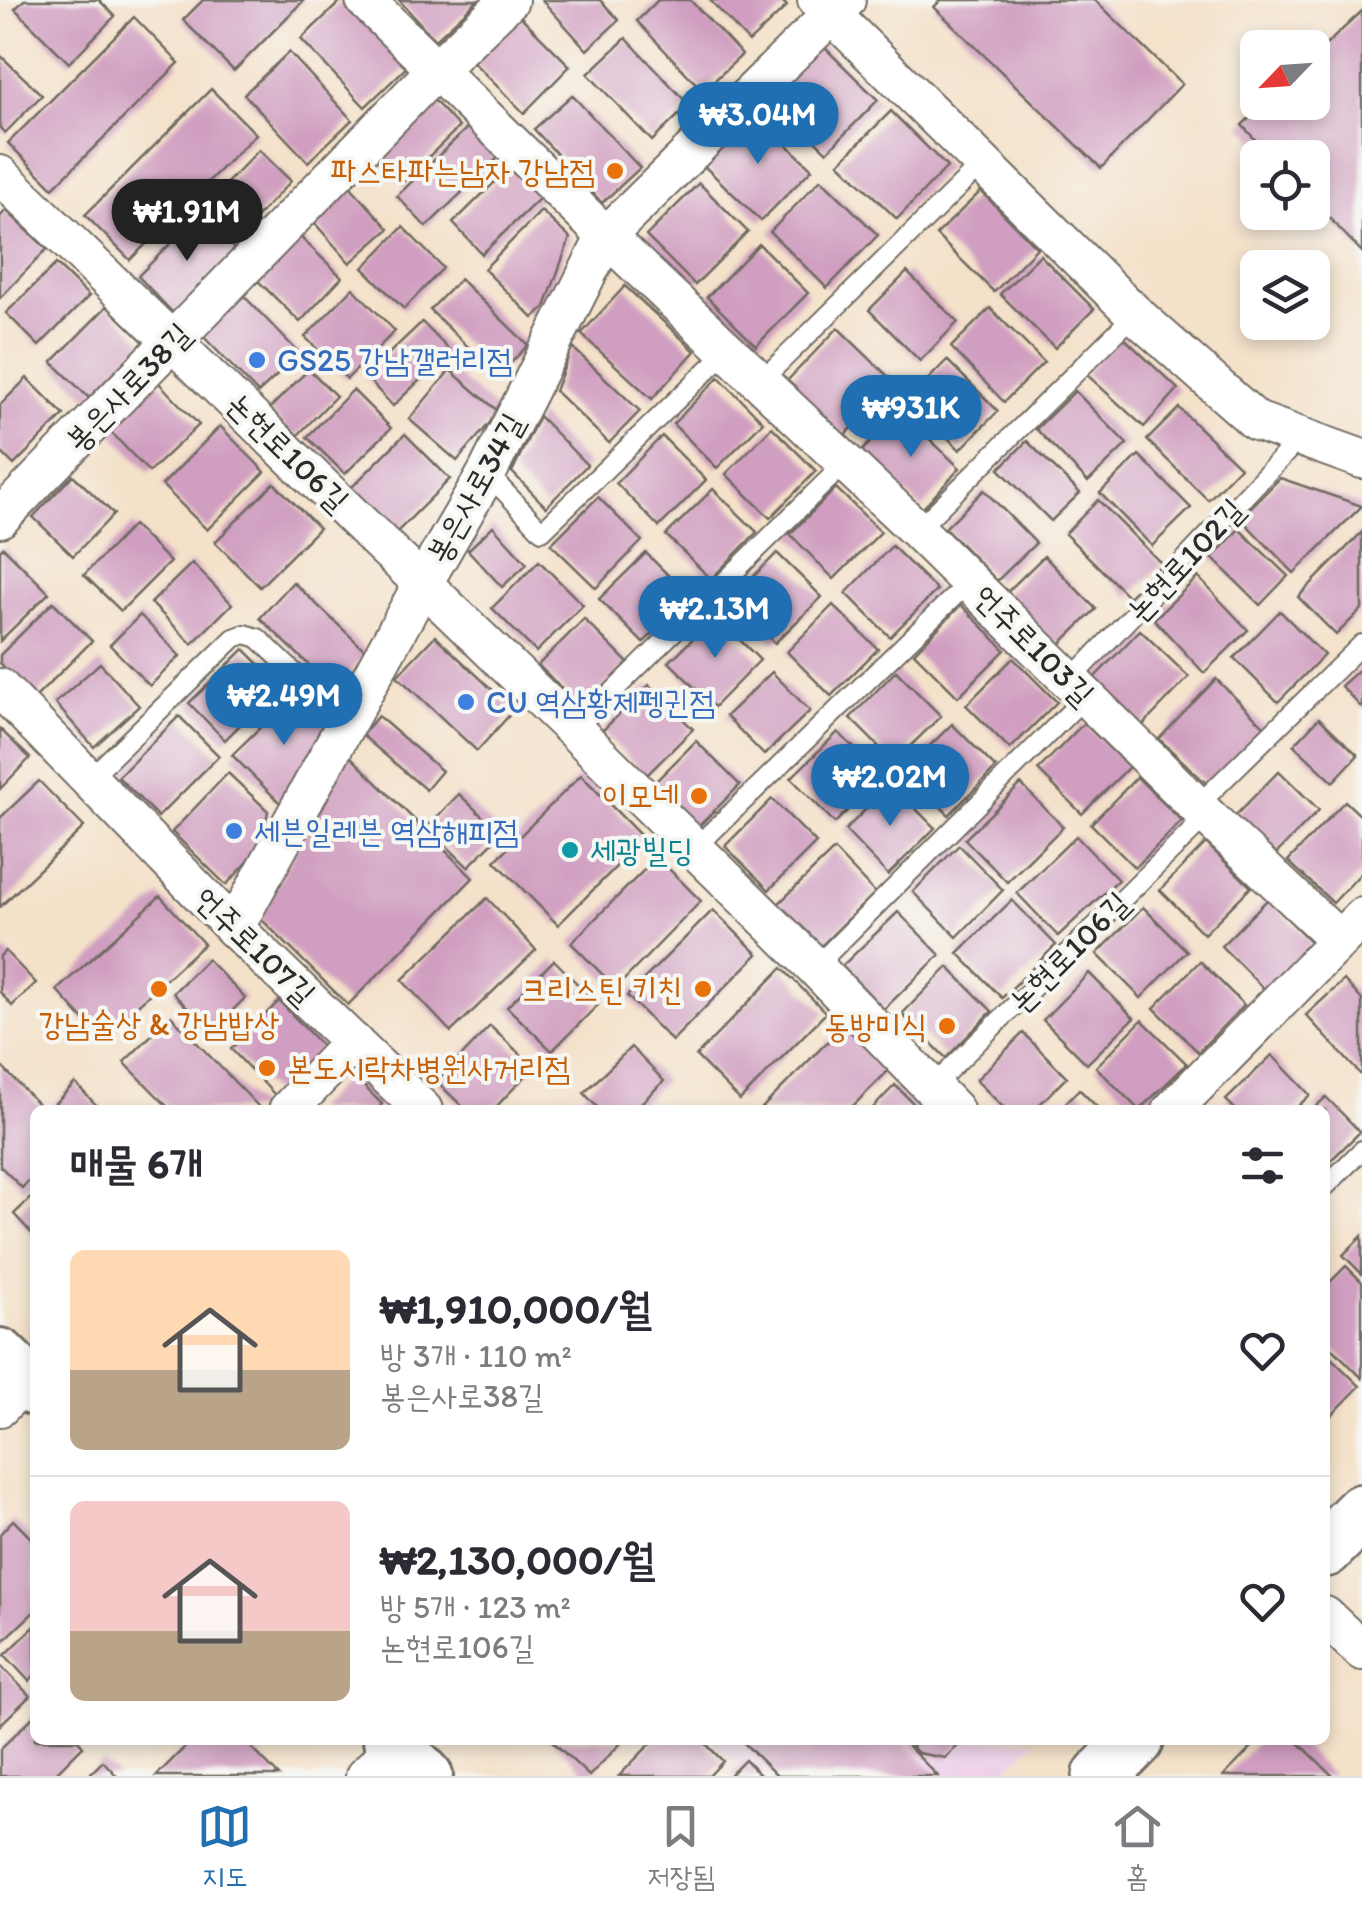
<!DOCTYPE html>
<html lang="ko">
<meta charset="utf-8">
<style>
:root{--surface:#fff;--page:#f7f7f7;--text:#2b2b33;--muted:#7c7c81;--line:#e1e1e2;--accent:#1f6fb2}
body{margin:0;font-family:Itim,"Poor Story",sans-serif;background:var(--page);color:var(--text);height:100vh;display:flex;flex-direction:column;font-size:38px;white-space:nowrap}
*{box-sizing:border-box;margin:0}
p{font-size:32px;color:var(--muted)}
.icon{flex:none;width:55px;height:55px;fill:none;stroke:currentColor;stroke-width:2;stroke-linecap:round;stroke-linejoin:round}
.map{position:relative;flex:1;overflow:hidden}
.side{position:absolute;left:30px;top:1105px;width:1300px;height:640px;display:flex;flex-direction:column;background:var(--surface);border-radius:15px;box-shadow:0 5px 15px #0003}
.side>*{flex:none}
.needle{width:65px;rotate:245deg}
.buttons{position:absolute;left:1240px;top:30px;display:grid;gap:20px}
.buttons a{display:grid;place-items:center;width:90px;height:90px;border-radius:15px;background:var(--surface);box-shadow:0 5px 15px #0003;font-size:50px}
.price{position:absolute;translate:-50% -85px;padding:0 22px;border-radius:35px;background:var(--accent);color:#fff;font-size:32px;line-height:65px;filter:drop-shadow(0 2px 5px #0008)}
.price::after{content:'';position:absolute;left:50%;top:60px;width:30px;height:22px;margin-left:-15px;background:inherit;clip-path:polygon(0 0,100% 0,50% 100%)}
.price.selected{background:#222;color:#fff}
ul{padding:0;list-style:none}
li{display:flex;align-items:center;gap:30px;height:250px;padding:0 40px}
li+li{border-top:2px solid var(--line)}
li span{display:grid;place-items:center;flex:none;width:280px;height:200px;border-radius:15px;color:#555}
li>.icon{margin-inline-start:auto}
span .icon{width:120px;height:120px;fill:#fffc;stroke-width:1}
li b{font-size:42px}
h2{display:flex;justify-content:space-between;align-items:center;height:120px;padding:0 40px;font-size:42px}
.dock{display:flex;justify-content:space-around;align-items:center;height:140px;border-top:2px solid var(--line);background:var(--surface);font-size:28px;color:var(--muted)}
.dock a{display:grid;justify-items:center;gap:5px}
.dock .selected{color:var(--accent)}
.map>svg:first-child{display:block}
</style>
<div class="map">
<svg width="1362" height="1776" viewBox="0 0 1362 1776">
<rect width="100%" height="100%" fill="#f6f6f2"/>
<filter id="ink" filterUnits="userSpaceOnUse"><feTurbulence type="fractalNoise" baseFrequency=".01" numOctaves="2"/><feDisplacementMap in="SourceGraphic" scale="20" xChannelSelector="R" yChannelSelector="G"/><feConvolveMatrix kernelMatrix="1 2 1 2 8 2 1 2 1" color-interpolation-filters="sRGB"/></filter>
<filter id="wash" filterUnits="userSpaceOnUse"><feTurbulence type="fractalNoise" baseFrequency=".0048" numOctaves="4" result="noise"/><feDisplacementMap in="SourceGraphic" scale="40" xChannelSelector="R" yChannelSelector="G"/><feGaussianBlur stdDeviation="2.25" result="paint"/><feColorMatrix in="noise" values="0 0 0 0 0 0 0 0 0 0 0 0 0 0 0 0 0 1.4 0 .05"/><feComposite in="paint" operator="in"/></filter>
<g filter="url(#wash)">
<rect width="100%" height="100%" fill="#f4e1c9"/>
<!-- built -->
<path fill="#eed0e8" d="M711,1740H1036L1000,1776H748Z"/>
<g id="blocks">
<!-- building -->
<g fill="#d09ec0">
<path d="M24,0H99L115,16L69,63L15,9Z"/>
<path d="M203,0H304L234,71L183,20Z"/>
<path d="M342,0H349L410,64L365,107L301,39Z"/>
<path d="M399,0H478L435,40Z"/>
<path d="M542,0H600L619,20L587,50Z"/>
<path d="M658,0H690L742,55L703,91L637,21Z"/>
<path d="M710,0H781L787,6L749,42Z"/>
<path d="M941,0H1095L1182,84L1101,168L934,7Z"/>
<path d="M1362,11V252L1312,200V158H1272L1242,125L1266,102H1312V58Z"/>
<path d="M516,12L570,66L524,113L470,59Z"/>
<path d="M134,17L179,63L53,188L8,143Z"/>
<path d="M626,38L689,105L652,141L588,74Z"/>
<path d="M821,44L878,100L827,152L770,97Z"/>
<path d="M289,52L352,120L308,162L244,94Z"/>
<path d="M0,55L42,95L5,133L0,128Z"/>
<path d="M211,89L256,134L130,260L85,215Z"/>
<path d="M572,95L640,168L602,203L534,129Z"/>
<path d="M430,96L459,127L401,184L371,153Z"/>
<path d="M891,111L947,167L897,219L839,163Z"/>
<path d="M754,113L812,169L761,221L703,165Z"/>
<path d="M468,127L498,158L426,227L397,196Z"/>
<path d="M259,150L291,181L253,221L220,190Z"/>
<path d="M511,166L541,197L482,254L453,223Z"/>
<path d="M821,179L878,235L827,288L770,232Z"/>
<path d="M699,183L748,232L695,285L646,236Z"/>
<path d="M350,186L389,229L350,263L312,220Z"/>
<path d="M981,191L1037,248L994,292L936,235Z"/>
<path d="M6,210L47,249L0,298V217Z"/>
<path d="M541,211L570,238L545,307L533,318L484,269Z"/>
<path d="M200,214L237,252L174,314L138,276Z"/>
<path d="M403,227L443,268L404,309L363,268Z"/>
<path d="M296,233L342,277L300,322L254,277Z"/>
<path d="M759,244L808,293L756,346L707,297Z"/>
<path d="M1040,255L1094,309L1055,348L1000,294Z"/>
<path d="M56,264L89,296L39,346L6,313Z"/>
<path d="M907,272L958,322L920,361L869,310Z"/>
<path d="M460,279L528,345L498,376L430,310Z"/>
<path d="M625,286L695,351L652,399L581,334Z"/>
<path d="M353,288L395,331L347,379L305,337Z"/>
<path d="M243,295L300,354L258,393L202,335Z"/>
<path d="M107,306L144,342L89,398L52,362Z"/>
<path d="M990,308L1044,362L1004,402L951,347Z"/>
<path d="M422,322L450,351L393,406L365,376Z"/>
<path d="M838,328L896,384L844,436L787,381Z"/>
<path d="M1121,335L1178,389L1144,427L1085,373Z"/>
<path d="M572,347L640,411L609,443L555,391Z"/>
<path d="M947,360L998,411L960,450L909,399Z"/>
<path d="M309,369L336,396L296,437L268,410Z"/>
<path d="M450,370L499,412L457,461L409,419Z"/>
<path d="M719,377L763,422L717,468L673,424Z"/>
<path d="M27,378L64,415L14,465L0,451V405Z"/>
<path d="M157,381L199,425L149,472L107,428Z"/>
<path d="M353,390L391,428L345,474L307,437Z"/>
<path d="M1075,391L1127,444L1088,482L1036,429Z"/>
<path d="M1179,408L1240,467L1208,500L1147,440Z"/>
<path d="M900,411L960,468L922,509L862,451Z"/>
<path d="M539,416L587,465L546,507L512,472Z"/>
<path d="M220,426L265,472L207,530L162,485Z"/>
<path d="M772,427L816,471L770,518L726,474Z"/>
<path d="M405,434L450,479L396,533L351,488Z"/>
<path d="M662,436L706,480L659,527L616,483Z"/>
<path d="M1027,441L1080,493L1051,521L999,469Z"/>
<path d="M1139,455L1191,508L1152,546L1100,493Z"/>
<path d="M73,475L114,514L73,556L33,517Z"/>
<path d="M1280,478L1362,506L1294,573L1240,518Z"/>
<path d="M274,483L319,528L260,587L215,542Z"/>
<path d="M836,488L881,532L834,579L790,534Z"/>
<path d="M713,489L757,532L711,579L666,535Z"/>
<path d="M984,490L1036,543L997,581L945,528Z"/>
<path d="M598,497L642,541L596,588L551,544Z"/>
<path d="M1098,500L1162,564L1129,597L1065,534Z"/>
<path d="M133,525L170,562L121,611L84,575Z"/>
<path d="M493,526L527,564L502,587L468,550Z"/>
<path d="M1239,529L1288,576L1260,605L1212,558Z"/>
<path d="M1362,532V609L1336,635L1298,597Z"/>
<path d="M892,546L937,590L890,637L846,593Z"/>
<path d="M3,547L49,593L0,641V550Z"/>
<path d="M646,553L690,597L643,643L599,599Z"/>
<path d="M777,553L822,597L775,643L731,599Z"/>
<path d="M1044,556L1096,609L1057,647L1005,594Z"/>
<path d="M539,561L583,605L536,652L492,608Z"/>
<path d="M192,563L232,604L192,644L151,603Z"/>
<path d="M1198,577L1248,630L1204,673L1154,619Z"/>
<path d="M293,582L368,653L334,689L260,618Z"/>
<path d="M53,602L92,641L35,698L0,663V655Z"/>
<path d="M833,605L878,649L831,696L787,652Z"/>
<path d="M961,605L1005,650L958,697L914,653Z"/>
<path d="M1280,611L1324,655L1278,702L1234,658Z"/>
<path d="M140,615L180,656L150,686L110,645Z"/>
<path d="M716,616L760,660L714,707L669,662Z"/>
<path d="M584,619L628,663L582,709L538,665Z"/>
<path d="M1140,630L1189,677L1142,726L1093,679Z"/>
<path d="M435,636L514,710L477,751L397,676Z"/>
<path d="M244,649L280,685L225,740L189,703Z"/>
<path d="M1013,658L1057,702L1010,749L966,705Z"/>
<path d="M100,663L139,706L94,747L55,703Z"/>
<path d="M1362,667V708L1341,686Z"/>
<path d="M896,671L941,716L894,762L850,718Z"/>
<path d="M772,672L810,711L764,755L726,716Z"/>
<path d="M1216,679L1265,727L1209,786L1159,739Z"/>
<path d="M649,685L693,729L646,776L602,731Z"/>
<path d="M295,693L331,724L285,808L232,755Z"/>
<path d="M179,716L219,756L158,817L118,777Z"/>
<path d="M378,716L442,771L426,790L362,735Z"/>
<path d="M1319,718L1358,755L1333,782L1294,745Z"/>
<path d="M1084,723L1129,767L1082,814L1038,770Z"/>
<path d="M952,724L996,768L949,815L905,770Z"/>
<path d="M0,729L30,758L0,789Z"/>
<path d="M838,732L882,776L835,823L791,778Z"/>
<path d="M696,741L740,785L693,832L649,788Z"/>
<path d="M345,751L473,878L348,1005L260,918Z"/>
<path d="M1279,771L1319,810L1273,857L1233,818Z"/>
<path d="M228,773L268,811L261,848L226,885L172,832Z"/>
<path d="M581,775L644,839L558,925L495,861Z"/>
<path d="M1137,777L1182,821L1135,868L1091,824Z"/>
<path d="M39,781L84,827L0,907V818Z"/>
<path d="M891,784L935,828L888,875L845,830Z"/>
<path d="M1021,784L1063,827L1007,882L965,839Z"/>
<path d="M459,794L501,834L468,867L427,827Z"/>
<path d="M772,799L816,843L769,890L725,846Z"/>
<path d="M1345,801L1362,817V872L1333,903L1288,861Z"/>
<path d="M1076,836L1118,880L1058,936L1017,893Z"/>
<path d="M1206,843L1251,887L1204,934L1160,890Z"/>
<path d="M959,845L1003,890L957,937L913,892Z"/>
<path d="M834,850L875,893L817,950L776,906Z"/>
<path d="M657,857L701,901L616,988L571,943Z"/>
<path d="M160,896L204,944L101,1039L57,990Z"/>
<path d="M487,898L536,950L451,1032L402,980Z"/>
<path d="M1268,899L1312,943L1265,990L1221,946Z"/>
<path d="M1012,900L1056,945L1002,998L958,953Z"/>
<path d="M1143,907L1187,951L1141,998L1097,954Z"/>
<path d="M713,910L758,954L672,1041L627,996Z"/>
<path d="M898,912L940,955L884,1009L842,966Z"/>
<path d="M5,951L36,983L12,1006L0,992V956Z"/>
<path d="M207,959L245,998L211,1032L173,993Z"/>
<path d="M554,960L598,1005L552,1051L507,1007Z"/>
<path d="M1200,961L1244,1005L1198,1052L1154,1008Z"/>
<path d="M948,967L992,1011L946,1058L902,1014Z"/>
<path d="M782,968L826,1013L740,1100L696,1056Z"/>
<path d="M1089,973L1134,1018L1087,1064L1043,1020Z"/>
<path d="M1344,980L1362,1000V1076L1306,1015Z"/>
<path d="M279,1001L323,1047L275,1095L231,1049Z"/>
<path d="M171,1016L259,1107L255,1110H171L124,1062Z"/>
<path d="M1142,1020L1187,1064L1139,1110L1096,1067Z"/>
<path d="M844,1025L889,1070L849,1110H760Z"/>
<path d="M490,1026L534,1067L493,1110H466L437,1082Z"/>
<path d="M1023,1033L1067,1077L1034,1110H1006L976,1080Z"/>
<path d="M631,1047L664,1081L634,1110H600L584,1093Z"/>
<path d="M1272,1055L1310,1095L1294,1110H1236L1226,1100Z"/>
<path d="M0,1065L44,1110H35V1175L22,1188L0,1166Z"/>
<path d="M351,1073L382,1104L377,1110H314Z"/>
<path d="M75,1083L101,1110H48Z"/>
<path d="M895,1085L920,1110H871Z"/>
<path d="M1079,1089L1100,1110H1059Z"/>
<path d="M1326,1097L1360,1132L1325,1166V1110H1312Z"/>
<path d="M35,1194V1237L14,1214Z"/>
<path d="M1362,1236V1274L1343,1255Z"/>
<path d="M1346,1266L1362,1282V1378L1325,1341V1287Z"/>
<path d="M1325,1352L1360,1386L1325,1422Z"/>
<path d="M13,1520L35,1542V1611L0,1644V1534Z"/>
<path d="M35,1626V1675L29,1681L5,1655Z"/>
<path d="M0,1665L30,1696L0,1725Z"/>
<path d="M35,1715V1740H78L83,1746L53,1776H0V1749Z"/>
<path d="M192,1740H244L279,1776H156Z"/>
<path d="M551,1740H624L589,1776Z"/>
<path d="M654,1740H702L723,1761L709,1776H619Z"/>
<path d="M741,1740H902L938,1776H777Z"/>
<path d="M906,1740H964L945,1758L918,1753Z"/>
<path d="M1259,1740H1296L1333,1776H1224Z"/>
<path d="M745,1760L761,1776H729Z"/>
<path d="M103,1761L117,1776H88Z"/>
</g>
</g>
</g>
<g filter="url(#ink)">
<use href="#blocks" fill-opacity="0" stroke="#716b62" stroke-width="2.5"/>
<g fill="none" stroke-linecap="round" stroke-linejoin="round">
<defs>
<g id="lane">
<path d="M761,381L982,164"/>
<path d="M487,473L542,531L728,350"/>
<path d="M917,530L1135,314"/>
<path d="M1070,681L1300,438"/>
<path d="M574,730L846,462"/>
<path d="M88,780L234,638L245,634L258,638L348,724"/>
<path d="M1197,806L1362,644"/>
<path d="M694,849L969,582"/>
<path d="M815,967L1086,696"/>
<path d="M931,1088L1207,816"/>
<path d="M1325,1187L1362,1150"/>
</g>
<g id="street">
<path d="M365,0L606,236L917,530L1207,816L1339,940"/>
<path d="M817,0L1135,314L1256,421L1362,459"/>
<path d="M0,175L574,730L815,967L954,1110"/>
<path d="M0,518L436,70L509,0"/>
<path d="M0,688L234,928L423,1110"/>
<path d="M234,928L423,583L487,473L606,236L846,0"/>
<path d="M288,1110L353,1042"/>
<path d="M1172,1110L1362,917"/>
<path d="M0,1407L35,1371"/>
<path d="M1325,1616L1362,1651"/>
<path d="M365,1776L401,1740"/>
</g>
<g id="secondary">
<path d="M0,1355L35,1389"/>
<path d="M390,1740L426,1776"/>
</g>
<g id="primary">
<path d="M1325,1549L1362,1512"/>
<path d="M1101,1776L1136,1740"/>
</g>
</defs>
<!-- lane casing -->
<use href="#lane" stroke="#716b62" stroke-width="22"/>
<!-- street casing -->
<use href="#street" stroke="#716b62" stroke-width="42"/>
<!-- secondary casing -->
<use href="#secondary" stroke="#716b62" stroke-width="58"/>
<!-- primary casing -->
<use href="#primary" stroke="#716b62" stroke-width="60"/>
<!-- lane -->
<use href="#lane" stroke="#fff" stroke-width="18"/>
<!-- street -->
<use href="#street" stroke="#fff" stroke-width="38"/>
<!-- secondary -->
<use href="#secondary" stroke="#fff" stroke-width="52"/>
<!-- primary -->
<use href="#primary" stroke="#fff" stroke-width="55"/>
</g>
</g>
<!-- markers -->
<g fill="#e8710a" stroke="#f6f6f2" stroke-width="4">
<circle cx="615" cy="171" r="10"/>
<circle cx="699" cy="796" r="10"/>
<circle cx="159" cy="989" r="10"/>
<circle cx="703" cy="989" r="10"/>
<circle cx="947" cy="1026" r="10"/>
<circle cx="267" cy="1068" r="10"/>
</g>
<g fill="#3f7fe0" stroke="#f6f6f2" stroke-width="4">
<circle cx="257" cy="360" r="10"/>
<circle cx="466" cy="702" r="10"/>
<circle cx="234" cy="831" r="10"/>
</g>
<circle fill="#0f9aa8" stroke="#f6f6f2" stroke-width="4" cx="570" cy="850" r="10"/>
<g text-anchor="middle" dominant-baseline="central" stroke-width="8" stroke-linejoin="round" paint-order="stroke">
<!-- food labels -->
<g font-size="32" fill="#c56008" stroke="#f6f6f2" text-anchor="end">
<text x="595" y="171">파스타파는남자 강남점</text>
<text x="679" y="796">이모네</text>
<text x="683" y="989">크리스틴 키친</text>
<text x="159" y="1024" text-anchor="middle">강남술상 &amp; 강남밥상</text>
<text x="927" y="1026">동방미식</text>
<text x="287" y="1068" text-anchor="start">본도시락차병원사거리점</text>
</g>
<!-- shop labels -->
<g font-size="32" fill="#366cbe" stroke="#f6f6f2" text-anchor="start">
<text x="277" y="360">GS25 강남갤러리점</text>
<text x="486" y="702">CU 역삼황제펭귄점</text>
<text x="254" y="831">세븐일레븐 역삼해피점</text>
</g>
<!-- street labels -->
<g font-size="32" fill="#2b2b2b" stroke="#f6f6f2">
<text transform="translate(128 387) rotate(-46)">봉은사로38길</text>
<text transform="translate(288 452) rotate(44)">논현로106길</text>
<text transform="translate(475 488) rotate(-61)">봉은사로34길</text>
<text transform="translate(1185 560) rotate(-47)">논현로102길</text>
<text transform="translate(1034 645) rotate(45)">언주로103길</text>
<text transform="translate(255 946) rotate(44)">언주로107길</text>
<text transform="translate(1069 952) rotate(-45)">논현로106길</text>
</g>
<!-- culture labels -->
<g font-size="32" fill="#0d838f" stroke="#f6f6f2" text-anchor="start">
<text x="590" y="850">세광빌딩</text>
</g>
</g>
</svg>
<div class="buttons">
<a><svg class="needle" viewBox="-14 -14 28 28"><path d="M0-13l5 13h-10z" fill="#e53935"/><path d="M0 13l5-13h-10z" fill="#7c7c81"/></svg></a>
<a><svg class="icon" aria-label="locate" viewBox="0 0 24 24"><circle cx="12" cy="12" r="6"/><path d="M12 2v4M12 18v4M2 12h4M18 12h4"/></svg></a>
<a><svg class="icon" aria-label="layers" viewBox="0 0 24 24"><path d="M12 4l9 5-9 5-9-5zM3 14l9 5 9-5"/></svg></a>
</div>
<b class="price" style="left:758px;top:167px">₩3.04M</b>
<b class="price selected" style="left:187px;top:264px">₩1.91M</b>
<b class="price" style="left:911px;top:460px">₩931K</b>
<b class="price" style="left:715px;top:661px">₩2.13M</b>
<b class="price" style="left:284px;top:748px">₩2.49M</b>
<b class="price" style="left:890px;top:829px">₩2.02M</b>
<section class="side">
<h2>매물 6개<svg class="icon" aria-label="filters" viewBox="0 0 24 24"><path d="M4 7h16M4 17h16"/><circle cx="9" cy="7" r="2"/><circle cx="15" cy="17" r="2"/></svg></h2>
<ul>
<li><span style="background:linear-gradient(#ffd9b3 60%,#b9a48a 0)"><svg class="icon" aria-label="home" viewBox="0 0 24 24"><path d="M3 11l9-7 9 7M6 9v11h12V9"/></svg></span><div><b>₩1,910,000/월</b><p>방 3개 · 110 m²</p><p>봉은사로38길</p></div><svg class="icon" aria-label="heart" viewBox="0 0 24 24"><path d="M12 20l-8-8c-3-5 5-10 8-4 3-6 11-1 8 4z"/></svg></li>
<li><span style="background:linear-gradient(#f6c9c9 65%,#b9a48a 0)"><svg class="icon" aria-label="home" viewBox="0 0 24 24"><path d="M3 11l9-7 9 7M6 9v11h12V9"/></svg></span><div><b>₩2,130,000/월</b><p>방 5개 · 123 m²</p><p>논현로106길</p></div><svg class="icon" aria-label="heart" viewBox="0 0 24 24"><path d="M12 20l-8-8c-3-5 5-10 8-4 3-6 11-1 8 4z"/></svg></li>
</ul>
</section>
</div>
<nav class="dock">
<a class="selected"><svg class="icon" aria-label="map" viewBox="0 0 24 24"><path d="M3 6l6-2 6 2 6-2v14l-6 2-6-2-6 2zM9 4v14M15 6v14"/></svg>지도</a>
<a><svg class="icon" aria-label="saved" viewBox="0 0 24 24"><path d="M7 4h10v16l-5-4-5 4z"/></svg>저장됨</a>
<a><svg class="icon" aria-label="home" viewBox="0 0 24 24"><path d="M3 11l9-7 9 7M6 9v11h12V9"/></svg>홈</a>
</nav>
